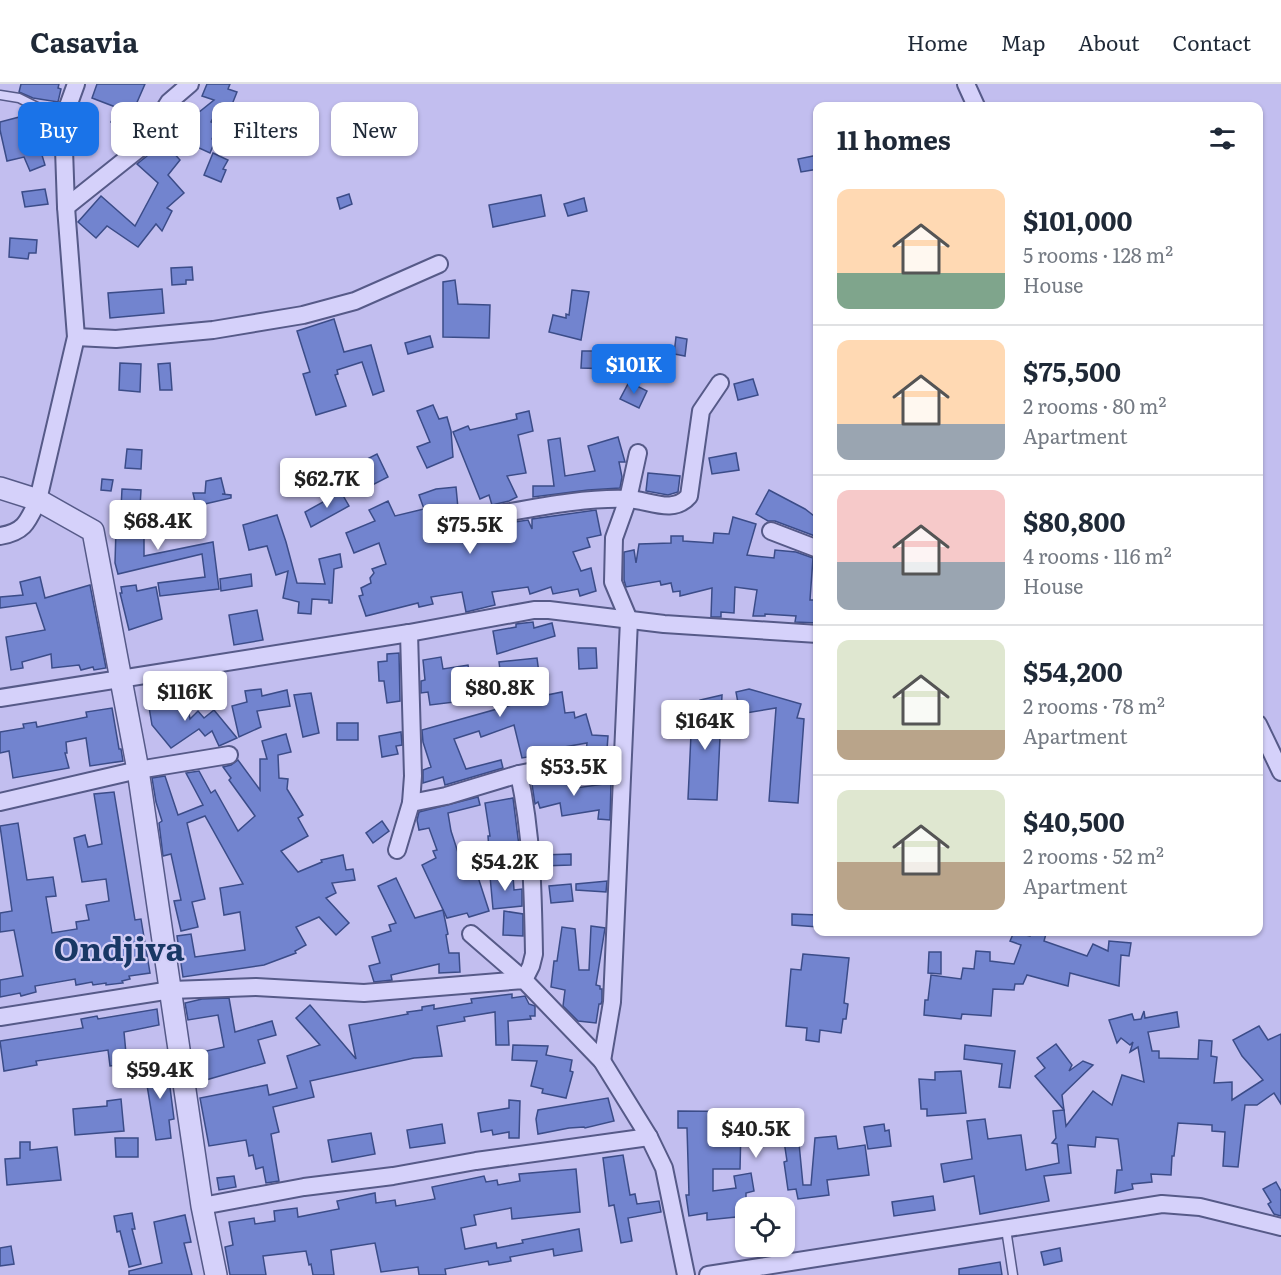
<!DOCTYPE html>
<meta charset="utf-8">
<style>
:root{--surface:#fff;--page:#f6f6f7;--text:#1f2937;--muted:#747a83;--line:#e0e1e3;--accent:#1a73e8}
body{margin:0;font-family:Literata,serif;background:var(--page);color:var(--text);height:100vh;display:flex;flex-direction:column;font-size:22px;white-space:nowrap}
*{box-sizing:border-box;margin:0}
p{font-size:20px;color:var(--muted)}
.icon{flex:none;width:33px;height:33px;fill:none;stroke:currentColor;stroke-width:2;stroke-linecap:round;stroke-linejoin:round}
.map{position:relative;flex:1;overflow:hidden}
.details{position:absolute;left:813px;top:18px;width:450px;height:834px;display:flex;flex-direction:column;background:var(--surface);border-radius:12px;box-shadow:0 2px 4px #0004}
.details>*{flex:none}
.guide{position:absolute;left:18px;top:18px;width:570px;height:54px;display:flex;gap:12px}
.tools{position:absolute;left:735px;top:1113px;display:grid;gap:12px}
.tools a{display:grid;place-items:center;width:60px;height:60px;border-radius:12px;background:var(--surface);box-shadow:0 2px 4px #0004;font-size:30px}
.price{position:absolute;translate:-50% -51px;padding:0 14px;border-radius:6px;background:#fff;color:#222;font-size:20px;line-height:39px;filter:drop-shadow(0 2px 3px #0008)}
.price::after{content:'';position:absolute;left:50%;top:36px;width:18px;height:14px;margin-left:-9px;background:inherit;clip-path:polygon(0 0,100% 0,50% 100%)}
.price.on{background:var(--accent);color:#fff}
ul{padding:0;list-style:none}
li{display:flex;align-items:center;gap:18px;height:150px;padding:0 24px}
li+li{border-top:2px solid var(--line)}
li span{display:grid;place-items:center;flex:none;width:168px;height:120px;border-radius:12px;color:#555}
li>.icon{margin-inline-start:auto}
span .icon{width:72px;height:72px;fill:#fffc;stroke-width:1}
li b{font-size:26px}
h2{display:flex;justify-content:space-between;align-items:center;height:72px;padding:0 24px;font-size:26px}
.pill{padding:0 21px;border-radius:12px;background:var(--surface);box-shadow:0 2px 4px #0004;font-size:21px;line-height:54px}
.pill.on{background:var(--accent);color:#fff}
header{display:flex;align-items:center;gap:36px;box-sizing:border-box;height:84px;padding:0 30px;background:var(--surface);border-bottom:2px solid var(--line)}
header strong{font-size:28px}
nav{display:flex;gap:33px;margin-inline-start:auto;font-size:21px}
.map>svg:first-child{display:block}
</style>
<header>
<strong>Casavia</strong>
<nav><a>Home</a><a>Map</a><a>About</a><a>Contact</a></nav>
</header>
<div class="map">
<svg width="1281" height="1191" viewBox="0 0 1281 1191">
<rect width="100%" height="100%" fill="#c2beef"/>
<!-- building -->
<g fill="#7284cf" stroke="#3b4c88" stroke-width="1.5">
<path d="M21,0H59L58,4L61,5L58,18L33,14L19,8Z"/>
<path d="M97,0H145L124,48L111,38L118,24L92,14Z"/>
<path d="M207,0H230L228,5L237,8L231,23L221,19L211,38L218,41L212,55L215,57L210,69L188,59L194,46L183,41L214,16L202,12Z"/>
<path d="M27,31L35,59L38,58L45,81L30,87L24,73L7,77L0,46V38Z"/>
<path d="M164,58L180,76L168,91L184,109L167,124L172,127L162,147L156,140L138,163L107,142L96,154L78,138L101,112L135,142L158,99L137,80L147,72L153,63L157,64Z"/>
<path d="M213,69L228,76L223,85L226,86L221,98L204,91Z"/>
<path d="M818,71V85L801,88L798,75Z"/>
<path d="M45,105L48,120L25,123L22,108Z"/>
<path d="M349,110L352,120L340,125L337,114Z"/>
<path d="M541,111L545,132L493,143L489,121Z"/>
<path d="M584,114L587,127L568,132L564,120Z"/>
<path d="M10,154L37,156L36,169H29L28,175L9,173Z"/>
<path d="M192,183L193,196H186V200L172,201L171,184Z"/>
<path d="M455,196L458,220L490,221L489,254L443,253V198Z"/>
<path d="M162,205L164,229L110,234L108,209Z"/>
<path d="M572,206L589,208L581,256L549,248L553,231L566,234V230L569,231Z"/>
<path d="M334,235L344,268L371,261L384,307L373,311L362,278L337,286L338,290L335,291L346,322L316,331L303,290L310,288L297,247Z"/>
<path d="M430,252L433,263L408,270L405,259Z"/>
<path d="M676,253L687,255L685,272L674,270Z"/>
<path d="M582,267H596L595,271L628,273L627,292L611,291L612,285L581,284Z"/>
<path d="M643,267L666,273L662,286L640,280Z"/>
<path d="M120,279L141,280L140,308L119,306Z"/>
<path d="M170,279L172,306H160L158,280Z"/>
<path d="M753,295L758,311L738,316L734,300Z"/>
<path d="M629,298L647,307L639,324L620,315Z"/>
<path d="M433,321L439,335L447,333L451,347L453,373L427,384L417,363L430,358L417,327Z"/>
<path d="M529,327L533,347L518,351L526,389L507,392L517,413L509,417L492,421L489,411L480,415L453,348L468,342L470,346L517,335L516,330Z"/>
<path d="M618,353L625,378H619L622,393L620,404L588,406L533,413V402H554L548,356L560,354L565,392L595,387L588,362Z"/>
<path d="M127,365L142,366L141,385L125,384Z"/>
<path d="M736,369L739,386L712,390L709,374Z"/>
<path d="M377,370L388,393L353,411L343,392L369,379L367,375Z"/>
<path d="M648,389L680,392L678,408L668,411L646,407Z"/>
<path d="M221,394L225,410H222L231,411V414L196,422L193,409H205L206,397Z"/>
<path d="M102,395L113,396L111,407L101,406Z"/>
<path d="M456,403L460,445L463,446L528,436L532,445V435L596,426L601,451L587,454L590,463L573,468L581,487L591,484L596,507L580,512L578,505L553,510L551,503L530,510L528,503L492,508L495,521L466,528L462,508L431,513L433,520L419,523L418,519L366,532L359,512L363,511L361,504L371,499L370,494L374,489L372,485L386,480L379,459L354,469L346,449L375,437L369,426L388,417L395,432L424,425L419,411L436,405Z"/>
<path d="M122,405L141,406L139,440H144V472L213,458L219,505L160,512L158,499L205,493L202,470L118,490L115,479L116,445H120Z"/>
<path d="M769,406L805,425L818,435V448L815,452L775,437H768L756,430Z"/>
<path d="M341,408L349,422L311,443L305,428Z"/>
<path d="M277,431L286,458L297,499L325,500L319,475L340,470L342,483L334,485L332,519H329V516L312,515L311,530L298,529L299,518L283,514L288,487L276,491L267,462L249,466L243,441Z"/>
<path d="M733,433L756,440L747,471L774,474L775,466L796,468L813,474L810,516H818V539L795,538L796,532L765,530V532H753L757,506L735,503L734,529L721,528V533H711L712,504L680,512V507L673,508L671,499L661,501L660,497L626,503L624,496V468L634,466L636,479L639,460L671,459V452H683V457L713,459L714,449L729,450Z"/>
<path d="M251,490L252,502L221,507L220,495Z"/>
<path d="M40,493L45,514L90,501L106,584L94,586L93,583L81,586L79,581L52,584L51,570L22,578L23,584L11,586L6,553L45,546L36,519L0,524V513L23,511L20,498Z"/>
<path d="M136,501L137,507L156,503L162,535L129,546L120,509H122L121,503Z"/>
<path d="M257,526L263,556L234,561L229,531Z"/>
<path d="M533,538L534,544L552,539L555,552L497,570L493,547L516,543V540Z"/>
<path d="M578,564H596L597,584L579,585Z"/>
<path d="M399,569L400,617L387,619L384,597H379L378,578L387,577V570Z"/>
<path d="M441,573L443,585L468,581L472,601L501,594L499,578L537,574L542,612L562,608L565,629L574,628L575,634L586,630L592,651L608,652L607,666L586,669L587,659L558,664L559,673L545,674L544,670L522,674L514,641L481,653L479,647L454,655L466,685L501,676L503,684L445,701L443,693L423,699V686L431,683L423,658L422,646L515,620L513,611L430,621L428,608L421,609V597L425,596L423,576Z"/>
<path d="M261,605L262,612L287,606L290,622L257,627L261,643L239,653L232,622L247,618L245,607Z"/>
<path d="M749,605L801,620L797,634L804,635L798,719L769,717L776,624L740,630L736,608Z"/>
<path d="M311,609L319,649L303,653L294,611Z"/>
<path d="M186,611L190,635L198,627L204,634L214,626L237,654L219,662L212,647L205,652L199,645L171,664L152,641L148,617Z"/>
<path d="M722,611L717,716L688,715L692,629H703L700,616Z"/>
<path d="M112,624L119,665H121L123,677L90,682L86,654L66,658L67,669H65L69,684L13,694L9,667L0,669V648L24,644L23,640L36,638L37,643L87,633L86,628Z"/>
<rect x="337" y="639" width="21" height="17"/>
<path d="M401,648L402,661L396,662L398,670L382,673L379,652Z"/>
<path d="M286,650L291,668L278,671L279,694L288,695L287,705L303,731L298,734L308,752L281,767L298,788L322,778L321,776L343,771L346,786L353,785L355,796L332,799L336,809L326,814L349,839L336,851L319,833L296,843L306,861L295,867L296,869L264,881L183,893L177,852L191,850L195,873L245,866L240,828L224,831L220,804L243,800L205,732L187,739L205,815L192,818L198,843L181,847L174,817L181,816L171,770L163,772L159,739L162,737L156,718L152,694L165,692L178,731L203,721L186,689L199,687L211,709L215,706L238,747L255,732L229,696L231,694L223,683L231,681L238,676L260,706V675H267L262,657Z"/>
<path d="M551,694H573L576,704L611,699L610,736L598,735L599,726L562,732L560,719L540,724L538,718L535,720L532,700Z"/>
<path d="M114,708L135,836L141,835L150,889L129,892L130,895L122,897L123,899L106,901V899L93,901L92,898L76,901L75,895L35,902L36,908L21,912L20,909L0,913V896L23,892L14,846L0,848V829L12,827L0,742L18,739L27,796L53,793L56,812L46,813L52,849L77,845L76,838L89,836L86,821L109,817L106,795L82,798L74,754L85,751L88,763L102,760L94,710Z"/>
<path d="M478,713L480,721L448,729L451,747L466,793L477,790L489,827L469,833L467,829L447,834L422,781L436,774L433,767L437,766L429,744L419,746L417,736L419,728Z"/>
<path d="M513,714L519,762L489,768L488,752H490L485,719Z"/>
<path d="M382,737L389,747L373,759L366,749Z"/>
<path d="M571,770V781L542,782L541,771Z"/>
<path d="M513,791L514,806L522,805V822L493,825L490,792Z"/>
<path d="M396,794L415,834L443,826L448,850L446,851L449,869H459L460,888L439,889V880L391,891L392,896L374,898L369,882L380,879L372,853L391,847L389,841L396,839L378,802Z"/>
<path d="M607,797L606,808L576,806V800Z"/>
<path d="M571,800L573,817L551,819L549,802Z"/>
<path d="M504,827L523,830V852L503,851Z"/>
<path d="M792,830L818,831V843L792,841Z"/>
<path d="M591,842L605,844L596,901L600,902V905H602V917L601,920H599L596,939L578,937L563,922L565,906L551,903L554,877H557L562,843L575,845L579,886H589Z"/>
<path d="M1014,848L1030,852L1031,848H1040L1046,850L1044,857L1087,872L1093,860L1108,867L1109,857L1131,859L1129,872L1121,871L1119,902L1070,889L1068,902L1027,891L1023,900H1015L1014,906L993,905L991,932L962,930L961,935L924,931L925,916H928L931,891L961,895L963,884L974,885L976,867L990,868V877L1014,880L1021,861L1010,857Z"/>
<path d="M929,868H941V890L928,889Z"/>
<path d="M803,870L849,874L844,919L848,920L846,935H843L841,949L820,946L819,958L806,956L807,944L786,942L791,885L801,886Z"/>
<path d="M512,910V914L525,912L529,920L535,922V932H530L531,935L508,937L509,961H496L495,928L464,933L465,937L437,942L442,972L414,974L310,997L314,1013L273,1023L279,1048L271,1050L279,1097L266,1099L263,1083L256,1085L253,1071L249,1072L246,1056L209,1062L200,1014L267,1001L269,1011L297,1004L287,972L320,961L296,934L310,921L356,975L349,941L408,930L407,928L422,926V923L434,921V925L472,919L471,915Z"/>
<path d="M229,914L235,948L272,937L276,951L258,956L265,979L199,998L193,970L224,963L218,931L188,936L185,919L202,915Z"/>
<path d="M157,925L159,941L124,948L127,980L110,982L108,966L36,977L37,981L4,987L0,957L83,944L81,935L97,932L98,935Z"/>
<path d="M1144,927L1145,934L1177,928L1179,943L1148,948L1152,967H1159V974L1198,975L1199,956L1212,957L1211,972L1217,973L1214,999L1232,998V1016L1263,996L1242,972L1233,956L1259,942L1268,956L1281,950V1020L1274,1009L1257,1021H1245L1238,1083L1223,1082L1225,1048L1212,1047V1041L1178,1039L1174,1072H1172L1171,1091L1151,1090L1152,1098L1132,1100L1133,1105L1115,1109L1117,1086H1122L1118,1055L1096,1053L1095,1063L1068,1061L1071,1089L1044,1092L1049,1117L980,1130L974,1092L944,1098L941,1080L972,1075L967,1037L985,1035L988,1055L1021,1051L1026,1086L1059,1079L1057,1060L1052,1059L1056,1054L1053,1027L1064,1026L1066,1042L1093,1007L1112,1021L1122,991L1144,998L1138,963L1130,968L1133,958L1130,961L1121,954L1117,959L1109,936L1132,930L1134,936L1141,935Z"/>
<path d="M1056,960L1072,981L1069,987L1083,977L1093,981L1062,1011L1064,1026L1035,992L1045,984L1037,974Z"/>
<path d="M513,961L548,962L546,971L572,976L570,987L573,988L566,1014L542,1009L543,1005L531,1002L537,977L512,976Z"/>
<path d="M965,961L1015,967L1010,1004L999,1003L1002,980L964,975Z"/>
<path d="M167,980L174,1035L169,1036L171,1054L156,1056L144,983Z"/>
<path d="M961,987L966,1029L927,1032V1025H921L919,995L935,996V988Z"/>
<path d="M608,1014L614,1037L585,1044L584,1043L569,1044L538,1050L536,1035L538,1026Z"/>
<path d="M121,1015L124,1047L75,1051L73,1025L107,1022V1017Z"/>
<path d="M509,1016L520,1017L519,1054H509V1048L493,1051L492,1046L481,1048L478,1029L509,1024Z"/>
<path d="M678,1027L783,1028V1030L796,1028L803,1101H811L815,1054L836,1052L838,1065L865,1061L869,1091L827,1096L829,1111L798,1115L796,1105L788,1106L784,1078L787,1077L782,1044H741L740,1085H713V1107L736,1104L734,1092L751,1089L754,1107L746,1109V1132L707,1136V1129L689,1132L686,1111H689L687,1044H678Z"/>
<path d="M442,1040L445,1059L410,1064L407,1046Z"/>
<path d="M884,1040L885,1047L889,1046L891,1062L868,1065L864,1043Z"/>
<path d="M371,1049L375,1070L332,1078L328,1056Z"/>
<path d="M115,1054H138V1073H116Z"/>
<path d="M20,1058H30V1066L57,1063L61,1096L7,1101L5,1075L20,1074Z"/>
<path d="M623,1071L630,1111L635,1110L637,1120L659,1117L661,1128L628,1134L632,1157L621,1159L614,1121L609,1122L603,1074Z"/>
<path d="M576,1085L580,1128L512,1135L511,1124L474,1131L476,1141L461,1144L465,1165L496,1159L497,1164L523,1159L522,1156L579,1145L582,1167L554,1172L553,1165L510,1173L511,1177L489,1181L488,1177L445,1185L446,1191H419L418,1183L381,1188L375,1159L331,1166L334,1191H313L311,1180L309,1181L306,1167L263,1172L266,1191H230L225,1163L233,1161L229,1138L254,1134L255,1140L275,1137L274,1127L297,1124L298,1133L339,1125L337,1117L375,1109L376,1119L395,1116L396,1122L435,1115L432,1103L484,1092L486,1098L497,1096L498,1101L520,1097L519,1090Z"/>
<path d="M234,1092L236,1103L219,1106L217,1094Z"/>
<path d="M1276,1098L1281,1107V1132L1274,1130L1268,1120L1271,1118L1263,1105Z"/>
<path d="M933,1112L935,1126L894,1132L892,1118Z"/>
<path d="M132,1129L135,1145H132L141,1180L129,1183L120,1147L117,1148L114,1132Z"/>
<path d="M185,1131L191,1158L184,1159L192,1191H129V1187L162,1179L154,1138Z"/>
<path d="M11,1162L14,1180L0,1182V1164Z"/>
<path d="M1060,1164L1062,1177L1044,1181L1041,1168Z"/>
<path d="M1000,1178L1002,1191H959V1185Z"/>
</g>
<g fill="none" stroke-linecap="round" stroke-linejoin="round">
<defs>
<g id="service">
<path d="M0,11L19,14L63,36"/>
<path d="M1006,1145L1013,1191"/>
</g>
<g id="minor">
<path d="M966,0L976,22"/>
<path d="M66,123L140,64L169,18L190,0"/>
<path d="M76,253L116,255L213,246L303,231L355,217L439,180"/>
<path d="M470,435C521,427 577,413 628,415C649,416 673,431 689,412L701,327L720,299"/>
<path d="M771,447L818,465"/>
<path d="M0,452C25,448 28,437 38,416L76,253L66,123L63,36L76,0"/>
<path d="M0,614L409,549L534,526H549L664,540L818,550"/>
<path d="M1258,640L1281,688"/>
<path d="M0,718L138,686L229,671"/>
<path d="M411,719L446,712L519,690L549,684L585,683"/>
<path d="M397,766L411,719L413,692L409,549"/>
<path d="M471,850L524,896L531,882L534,870C533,809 532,750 519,690"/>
<path d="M0,933L171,906L256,903L364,909L524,896L602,977L649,1053L664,1084L686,1191"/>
<path d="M602,977L612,918L629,536L613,498L614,454L628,415L638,369"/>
<path d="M202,1122L304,1103L393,1092L476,1077L649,1053"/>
<path d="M708,1191L1162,1120L1200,1123L1281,1143"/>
</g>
<path id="tertiary" d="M0,404L38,416L93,447L138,686L202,1122L216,1191"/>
</defs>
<!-- service casing -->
<use href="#service" stroke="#565a88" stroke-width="11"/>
<!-- minor casing -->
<use href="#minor" stroke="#565a88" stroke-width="20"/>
<!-- tertiary casing -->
<use href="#tertiary" stroke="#565a88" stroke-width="24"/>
<!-- service -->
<use href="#service" stroke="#d5d1fa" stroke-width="8"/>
<!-- minor -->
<use href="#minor" stroke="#d5d1fa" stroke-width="16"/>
<!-- tertiary -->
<use href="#tertiary" stroke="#d5d1fa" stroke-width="21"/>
</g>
<g text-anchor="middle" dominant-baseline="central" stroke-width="4.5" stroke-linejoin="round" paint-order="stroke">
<!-- town labels -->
<g font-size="33" font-weight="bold" fill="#193865" stroke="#d2cdf6">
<text x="119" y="862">Ondjiva</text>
</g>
</g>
</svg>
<div class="tools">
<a><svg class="icon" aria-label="locate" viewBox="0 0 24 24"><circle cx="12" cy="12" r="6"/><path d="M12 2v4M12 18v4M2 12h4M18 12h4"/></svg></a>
</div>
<b class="price on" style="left:634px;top:311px">$101K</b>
<b class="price" style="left:327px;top:425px">$62.7K</b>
<b class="price" style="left:158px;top:467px">$68.4K</b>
<b class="price" style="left:470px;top:471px">$75.5K</b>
<b class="price" style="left:500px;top:634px">$80.8K</b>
<b class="price" style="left:185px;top:638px">$116K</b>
<b class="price" style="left:705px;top:667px">$164K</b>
<b class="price" style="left:574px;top:713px">$53.5K</b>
<b class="price" style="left:505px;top:808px">$54.2K</b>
<b class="price" style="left:160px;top:1016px">$59.4K</b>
<b class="price" style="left:756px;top:1075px">$40.5K</b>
<div class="guide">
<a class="pill on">Buy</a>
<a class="pill">Rent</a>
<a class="pill">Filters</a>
<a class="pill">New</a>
</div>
<section class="details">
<h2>11 homes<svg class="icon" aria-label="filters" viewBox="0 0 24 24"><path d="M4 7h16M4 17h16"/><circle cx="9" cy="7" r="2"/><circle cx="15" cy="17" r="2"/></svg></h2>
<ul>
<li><span style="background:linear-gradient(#ffd9b3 70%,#7fa58c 0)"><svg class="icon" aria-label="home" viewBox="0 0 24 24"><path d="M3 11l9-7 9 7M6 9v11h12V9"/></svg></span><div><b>$101,000</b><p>5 rooms · 128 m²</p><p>House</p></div></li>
<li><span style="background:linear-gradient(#ffd9b3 70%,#9aa5b1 0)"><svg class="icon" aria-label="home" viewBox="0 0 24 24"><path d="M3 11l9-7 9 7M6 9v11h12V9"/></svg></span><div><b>$75,500</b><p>2 rooms · 80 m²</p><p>Apartment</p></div></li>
<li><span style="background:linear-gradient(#f6c9c9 60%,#9aa5b1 0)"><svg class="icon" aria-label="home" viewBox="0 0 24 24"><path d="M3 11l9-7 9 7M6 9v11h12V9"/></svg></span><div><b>$80,800</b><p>4 rooms · 116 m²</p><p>House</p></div></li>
<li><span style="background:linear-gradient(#dfe7d0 75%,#b9a48a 0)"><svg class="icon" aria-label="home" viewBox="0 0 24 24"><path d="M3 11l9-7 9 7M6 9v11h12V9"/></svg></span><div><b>$54,200</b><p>2 rooms · 78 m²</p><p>Apartment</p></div></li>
<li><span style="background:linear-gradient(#dfe7d0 60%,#b9a48a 0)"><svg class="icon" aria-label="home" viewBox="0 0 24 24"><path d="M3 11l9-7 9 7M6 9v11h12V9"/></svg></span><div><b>$40,500</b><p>2 rooms · 52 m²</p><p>Apartment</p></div></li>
</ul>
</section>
</div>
